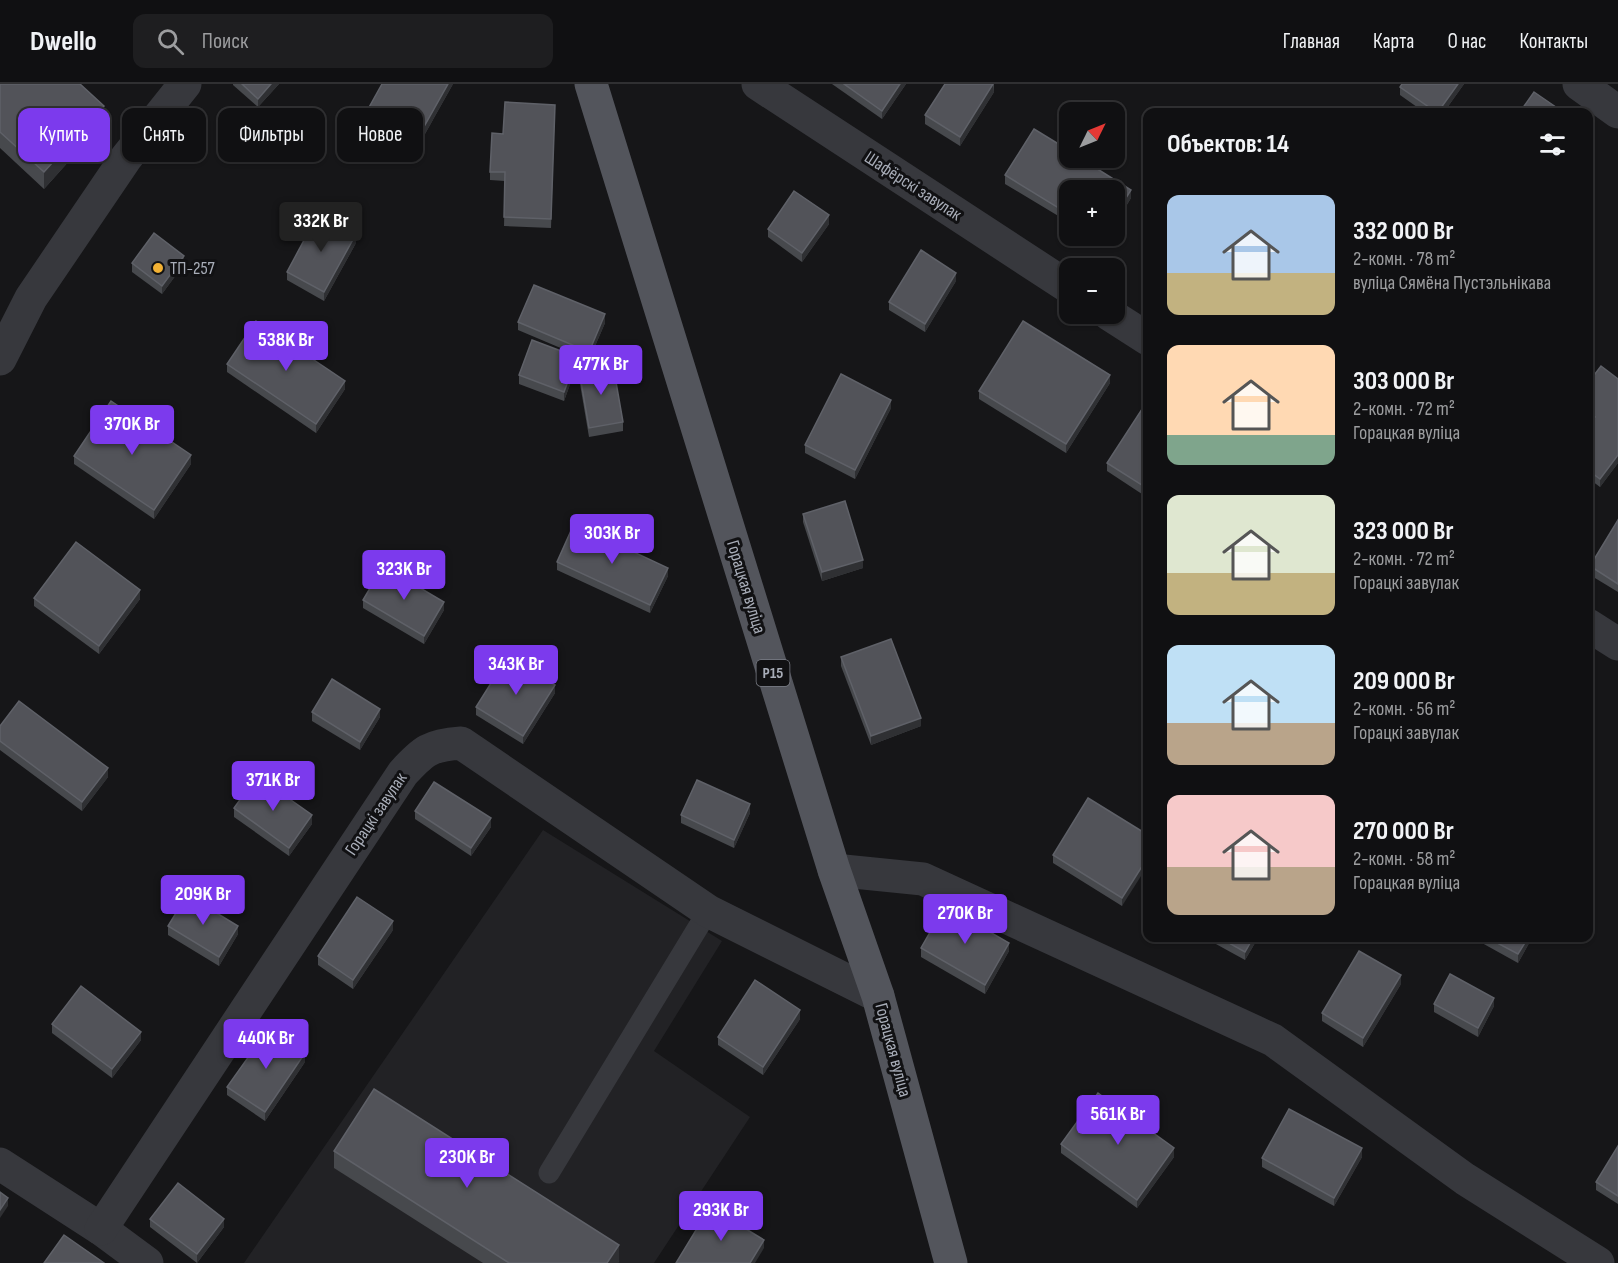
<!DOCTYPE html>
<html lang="ru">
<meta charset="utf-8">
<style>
:root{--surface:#101012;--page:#1e1e20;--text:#f1f3f6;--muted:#9c9d9f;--line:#303032;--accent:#7c3aed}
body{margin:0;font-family:"Sofia Sans Condensed",sans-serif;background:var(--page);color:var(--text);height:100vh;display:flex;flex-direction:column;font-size:22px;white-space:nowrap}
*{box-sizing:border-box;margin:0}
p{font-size:20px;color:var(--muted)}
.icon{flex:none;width:33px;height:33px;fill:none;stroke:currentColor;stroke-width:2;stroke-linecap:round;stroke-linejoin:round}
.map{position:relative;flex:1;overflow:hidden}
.drawer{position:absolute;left:1143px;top:24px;width:450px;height:834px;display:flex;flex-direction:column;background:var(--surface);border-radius:12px;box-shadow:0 2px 4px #0004,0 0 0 2px var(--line)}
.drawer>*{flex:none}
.hud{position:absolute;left:18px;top:24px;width:570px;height:54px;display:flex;gap:12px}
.needle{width:39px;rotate:47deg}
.controls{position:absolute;left:1059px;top:18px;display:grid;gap:12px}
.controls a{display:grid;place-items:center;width:66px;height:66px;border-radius:12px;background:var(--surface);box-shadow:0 2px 4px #0004,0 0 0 2px var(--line);font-size:30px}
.price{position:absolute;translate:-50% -51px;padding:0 14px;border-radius:6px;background:var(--accent);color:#fff;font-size:20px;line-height:39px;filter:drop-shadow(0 2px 3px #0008)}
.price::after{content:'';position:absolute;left:50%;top:36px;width:18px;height:14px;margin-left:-9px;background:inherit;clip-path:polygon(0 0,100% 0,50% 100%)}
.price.current{background:#222;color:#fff}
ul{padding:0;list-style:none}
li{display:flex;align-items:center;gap:18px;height:150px;padding:0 24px}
li span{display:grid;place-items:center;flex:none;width:168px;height:120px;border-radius:12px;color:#555}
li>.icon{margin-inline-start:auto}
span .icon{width:72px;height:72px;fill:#fffc;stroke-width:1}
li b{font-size:26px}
h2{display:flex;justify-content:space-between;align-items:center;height:72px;padding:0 24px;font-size:26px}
.tag{padding:0 21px;border-radius:12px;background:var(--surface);box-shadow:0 2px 4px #0004,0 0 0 2px var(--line);font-size:21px;line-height:54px}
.tag.current{background:var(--accent);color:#fff}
header{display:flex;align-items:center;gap:36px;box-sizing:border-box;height:84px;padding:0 30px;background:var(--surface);border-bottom:2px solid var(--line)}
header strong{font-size:28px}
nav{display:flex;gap:33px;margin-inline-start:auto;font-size:21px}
.search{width:420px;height:54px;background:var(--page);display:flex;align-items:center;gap:15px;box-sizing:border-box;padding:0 21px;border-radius:12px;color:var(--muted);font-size:22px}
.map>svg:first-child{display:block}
</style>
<header>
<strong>Dwello</strong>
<div class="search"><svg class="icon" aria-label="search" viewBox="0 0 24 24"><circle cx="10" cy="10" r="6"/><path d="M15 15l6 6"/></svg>Поиск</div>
<nav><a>Главная</a><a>Карта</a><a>О нас</a><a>Контакты</a></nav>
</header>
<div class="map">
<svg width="1618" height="1179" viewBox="0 0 1618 1179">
<rect width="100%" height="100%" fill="#161618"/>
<!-- built -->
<path fill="#222225" d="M543,746L722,857L654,967L750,1033L654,1179H244Z"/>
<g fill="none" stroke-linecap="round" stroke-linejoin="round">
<!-- lane -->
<path stroke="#37383d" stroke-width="21" d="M549,1089L708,827"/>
<!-- street -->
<g stroke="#37383d" stroke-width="33">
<path d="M758,0L1070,204"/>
<path d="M1579,0L1618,28"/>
<path d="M1109,230L1148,255"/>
<path d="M0,275L31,214L126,74L185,0"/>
<path d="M1588,541L1618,560"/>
<path d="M834,786L923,795L1273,956L1465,1095L1598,1179"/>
<path d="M0,1080L101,1145L147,1179"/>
<path d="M101,1145L403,689C423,667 430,661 461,659L708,827L878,912"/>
</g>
<!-- primary -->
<path stroke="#53555c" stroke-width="33" d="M591,0L834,786L878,912L951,1179"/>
</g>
<!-- wall -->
<g fill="#47494d">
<path d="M0,0L104,38L44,105L0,64Z"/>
<path d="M233,0H279L258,23L233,1Z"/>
<path d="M453,0L412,73L362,45V36Z"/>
<path d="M832,0H906L882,35Z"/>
<path d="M994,0V8L960,62L925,40V31Z"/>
<path d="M1402,0H1464L1444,28H1424L1400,11V3Z"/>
<path d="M555,21L551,144L504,142L505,97L490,96V88L503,50Z"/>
<path d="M1034,45L1070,67V74H1080L1131,106V114L1114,142V106H1070V139L1005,100V91Z"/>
<path d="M829,140L802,178L768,153V145Z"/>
<path d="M1089,152H1108L1103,160Z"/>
<path d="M356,159L324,217L287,196V188Z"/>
<path d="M132,179L184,180L162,210L132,188Z"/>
<path d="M956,197L925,248L889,226V218Z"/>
<path d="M518,238L605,239L589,276L518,246Z"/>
<path d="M227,280L345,305L316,349L227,288Z"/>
<path d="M577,281L564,317L519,300V291Z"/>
<path d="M579,286L623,338V347L589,353L579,294Z"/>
<path d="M1618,295V379L1600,403L1588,394V342L1591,339L1588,337V299Z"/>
<path d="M1110,299L1066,369L979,315V307Z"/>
<path d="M891,324L855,395L805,369V361Z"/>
<path d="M1148,325V414L1107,387V379Z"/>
<path d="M74,372L191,380L154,435L74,380Z"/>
<path d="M803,430L863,484L822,497L803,438Z"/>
<path d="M1618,436V508L1590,491V482Z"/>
<path d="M557,478L668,492L650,529L557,486Z"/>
<path d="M34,514L140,515L99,570L34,522Z"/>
<path d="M363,516L444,526L424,560L363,524Z"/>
<path d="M841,573L921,642L871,661L841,582Z"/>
<path d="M555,609L523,660L476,631V623Z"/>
<path d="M312,628L380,633L360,666L312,637Z"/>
<path d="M0,642L108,693L82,727L0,666Z"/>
<path d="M234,724L312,740L289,772L234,733Z"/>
<path d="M415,727L491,743L471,772L415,735Z"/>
<path d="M750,729L734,764L681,739V731Z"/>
<path d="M1148,751L1122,822L1053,779V771Z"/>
<path d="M168,842L238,850L219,882L168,851Z"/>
<path d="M393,846L353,905L318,881V872Z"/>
<path d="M1205,854H1258L1245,876Z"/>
<path d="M1473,854H1532L1518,879Z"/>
<path d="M921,864L1009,867L985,910L921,873Z"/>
<path d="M1401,900L1363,963L1322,937V929Z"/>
<path d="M1434,920L1494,922L1478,953L1434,928Z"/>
<path d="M800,935L763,991L718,961V953Z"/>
<path d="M52,940L141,956L112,994L52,949Z"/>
<path d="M305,978L265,1037L227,1011V1003Z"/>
<path d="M1061,1060L1174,1073L1137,1124L1061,1069Z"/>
<path d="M1618,1062V1120L1596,1106V1098Z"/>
<path d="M334,1067L619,1177L618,1179H483L334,1084Z"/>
<path d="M1362,1073L1334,1122L1262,1083V1074Z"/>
<path d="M150,1135L224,1143L197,1179L150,1143Z"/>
</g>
<!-- shaded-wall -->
<g fill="#2f3033">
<path d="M271,0H279L258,23V15Z"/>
<path d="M448,0H453L412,73V64Z"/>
<path d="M900,0H906L882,35V27Z"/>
<path d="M993,0L994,8L960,62V53Z"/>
<path d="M1458,0H1464L1444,28H1438Z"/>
<path d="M104,22V38L44,105V88Z"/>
<path d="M1131,106V114L1114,142V133Z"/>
<path d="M829,131V140L802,178V169Z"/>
<path d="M356,150V159L324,217V208Z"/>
<path d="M1103,152H1108L1103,160Z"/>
<path d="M184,172V180L162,210V202Z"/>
<path d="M956,189V197L925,248V240Z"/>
<path d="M605,230V239L589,276V268Z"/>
<path d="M577,273V281L564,317V308Z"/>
<path d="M1110,291V299L1066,369V360Z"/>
<path d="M345,297V305L316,349V340Z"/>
<path d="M891,316V324L855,395V386Z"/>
<path d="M191,371V380L154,435V426Z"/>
<path d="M1618,371V379L1600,403V395Z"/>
<path d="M863,476V484L822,497V488Z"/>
<path d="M668,484V492L650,529V521Z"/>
<path d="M140,506V515L99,570V562Z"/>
<path d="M444,518V526L424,560V552Z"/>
<path d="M555,601V609L523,660V652Z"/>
<path d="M380,625V633L360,666V658Z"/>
<path d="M921,634V642L871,661V652Z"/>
<path d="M108,684V693L82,727V718Z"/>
<path d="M750,720V729L734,764V756Z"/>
<path d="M312,731V740L289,772V764Z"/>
<path d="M491,734V743L471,772V764Z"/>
<path d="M1148,773V781L1122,822V814Z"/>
<path d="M393,837V846L353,905V896Z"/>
<path d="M238,842V850L219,882V873Z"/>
<path d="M1253,854H1258L1245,876V868Z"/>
<path d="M1528,854H1532L1518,879V870Z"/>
<path d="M1009,859V867L985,910V901Z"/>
<path d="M1401,891V900L1363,963V954Z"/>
<path d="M1494,914V922L1478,953V944Z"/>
<path d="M800,926V935L763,991V983Z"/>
<path d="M141,948V956L112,994V985Z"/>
<path d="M305,969V978L265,1037V1028Z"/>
<path d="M1174,1064V1073L1137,1124V1116Z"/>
<path d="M1362,1064V1073L1334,1122V1114Z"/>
<path d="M8,1114V1122L0,1134V1126Z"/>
<path d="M224,1135V1143L197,1179V1170Z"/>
<path d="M764,1156V1164L755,1179H750Z"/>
<path d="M619,1161V1177L618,1179H607Z"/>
</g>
<!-- building -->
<g fill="#525359" stroke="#5f6168" stroke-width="1.5">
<path d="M0,0H80L104,22L44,88L0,48Z"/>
<path d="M242,0H271L258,15Z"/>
<path d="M382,0H448L412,64L362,36Z"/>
<path d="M844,0H900L882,27Z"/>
<path d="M945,0H993L960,53L925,31Z"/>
<path d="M1402,0H1458L1438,28H1436L1400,3Z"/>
<path d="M1534,8L1563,28H1520Z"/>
<path d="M505,18L555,21L551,135L504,133L505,88H490L492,49L503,50Z"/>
<path d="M1034,45L1070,67V74H1080L1131,106L1114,133V106H1070V131L1005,91Z"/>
<path d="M794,107L829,131L802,169L768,145Z"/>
<path d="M318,130L356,150L324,208L287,188Z"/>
<path d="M154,149L184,172L162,202L132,179Z"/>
<path d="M921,166L956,189L925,240L889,218Z"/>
<path d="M534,201L605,230L589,268L518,238Z"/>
<path d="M256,237L345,297L316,340L227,280Z"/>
<path d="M1023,237L1110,291L1066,360L979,307Z"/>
<path d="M532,256L577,273L564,308L519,291Z"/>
<path d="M613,281L623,338L589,344L579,286Z"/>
<path d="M1601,282L1618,295V371L1600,395L1588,386V342L1595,333L1588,328V299Z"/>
<path d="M841,290L891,316L855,386L805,361Z"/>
<path d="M111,317L191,371L154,426L74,372Z"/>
<path d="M1144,322L1148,325V405L1107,379Z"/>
<path d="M845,417L863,476L822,488L803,430Z"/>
<path d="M1618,436V500L1590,482Z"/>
<path d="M574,440L668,484L650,521L557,478Z"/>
<path d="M76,458L140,506L99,562L34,514Z"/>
<path d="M383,482L444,518L424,552L363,516Z"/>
<path d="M891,555L921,634L871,652L841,573Z"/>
<path d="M508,572L555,601L523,652L476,623Z"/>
<path d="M332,595L380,625L360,658L312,628Z"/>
<path d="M19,617L108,684L82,718L0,657V642Z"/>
<path d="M257,692L312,731L289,764L234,724Z"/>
<path d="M697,696L750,720L734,756L681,731Z"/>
<path d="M434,698L491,734L471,764L415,727Z"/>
<path d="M1088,714L1148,751V773L1122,814L1053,771Z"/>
<path d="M187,811L238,842L219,873L168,842Z"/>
<path d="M357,813L393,837L353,896L318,872Z"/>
<path d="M945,822L1009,859L985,901L921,864Z"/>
<path d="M1220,854H1253L1245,868Z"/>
<path d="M1488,854H1528L1518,870Z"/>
<path d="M1359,867L1401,891L1363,954L1322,929Z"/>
<path d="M1450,890L1494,914L1478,944L1434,920Z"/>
<path d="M755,896L800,926L763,983L718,953Z"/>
<path d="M81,902L141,948L112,985L52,940Z"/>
<path d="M269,944L305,969L265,1028L227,1003Z"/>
<path d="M374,1005L619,1161L607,1179H509L334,1067Z"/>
<path d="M1098,1009L1174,1064L1137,1116L1061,1060Z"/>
<path d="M1289,1025L1362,1064L1334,1114L1262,1074Z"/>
<path d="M1618,1062V1112L1596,1098Z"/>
<path d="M178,1099L224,1135L197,1170L150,1135Z"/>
<path d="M0,1108L8,1114L0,1126Z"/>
<path d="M710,1123L764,1156L750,1179H676Z"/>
<path d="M64,1151L104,1179H44Z"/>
</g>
<!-- markers -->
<circle fill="#f2b134" stroke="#111113" stroke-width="2" cx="158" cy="184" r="6"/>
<g text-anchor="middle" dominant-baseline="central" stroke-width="6" stroke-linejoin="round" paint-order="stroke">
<!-- shield labels -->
<rect fill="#111113" stroke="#7b7e86" stroke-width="1.5" x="756.5" y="576" width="33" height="26" rx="4.5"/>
<g font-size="16" font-weight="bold" fill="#a8adb8">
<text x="773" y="589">Р15</text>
</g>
<!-- street labels -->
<g font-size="18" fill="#a8adb8" stroke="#111113">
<text transform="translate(913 102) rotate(33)">Шафёрскі завулак</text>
<text transform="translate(746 503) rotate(73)">Горацкая вуліца</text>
<text transform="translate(376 730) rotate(-56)">Горацкі завулак</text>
<text transform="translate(893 966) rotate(75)">Горацкая вуліца</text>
</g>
<!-- poi labels -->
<g font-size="18" fill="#a8adb8" stroke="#111113" text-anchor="start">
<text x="170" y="184">ТП-257</text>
</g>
</g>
</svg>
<div class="controls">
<a><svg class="needle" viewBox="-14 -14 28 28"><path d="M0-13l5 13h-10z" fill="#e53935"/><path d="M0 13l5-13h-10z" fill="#9c9d9f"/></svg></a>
<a>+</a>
<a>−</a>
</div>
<b class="price current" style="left:321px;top:169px">332K Br</b>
<b class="price" style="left:286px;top:288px">538K Br</b>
<b class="price" style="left:601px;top:312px">477K Br</b>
<b class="price" style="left:132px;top:372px">370K Br</b>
<b class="price" style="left:612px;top:481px">303K Br</b>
<b class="price" style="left:404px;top:517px">323K Br</b>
<b class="price" style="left:516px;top:612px">343K Br</b>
<b class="price" style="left:273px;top:728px">371K Br</b>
<b class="price" style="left:203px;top:842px">209K Br</b>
<b class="price" style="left:965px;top:861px">270K Br</b>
<b class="price" style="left:266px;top:986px">440K Br</b>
<b class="price" style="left:1118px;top:1062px">561K Br</b>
<b class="price" style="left:467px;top:1105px">230K Br</b>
<b class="price" style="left:721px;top:1158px">293K Br</b>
<div class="hud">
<a class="tag current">Купить</a>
<a class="tag">Снять</a>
<a class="tag">Фильтры</a>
<a class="tag">Новое</a>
</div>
<section class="drawer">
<h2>Объектов: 14<svg class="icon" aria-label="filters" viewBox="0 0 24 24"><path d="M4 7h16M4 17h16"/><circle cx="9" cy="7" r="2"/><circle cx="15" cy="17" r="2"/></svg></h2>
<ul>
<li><span style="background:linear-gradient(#a9c7e8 65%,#c2b280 0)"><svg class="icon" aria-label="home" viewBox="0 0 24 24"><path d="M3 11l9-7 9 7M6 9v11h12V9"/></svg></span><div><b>332 000 Br</b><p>2-комн. · 78 m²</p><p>вуліца Сямёна Пустэльнікава</p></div></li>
<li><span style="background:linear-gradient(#ffd9b3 75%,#7fa58c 0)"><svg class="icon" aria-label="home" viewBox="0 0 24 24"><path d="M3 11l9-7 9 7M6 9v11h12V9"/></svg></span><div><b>303 000 Br</b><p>2-комн. · 72 m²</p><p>Горацкая вуліца</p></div></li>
<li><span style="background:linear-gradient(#dfe7d0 65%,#c2b280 0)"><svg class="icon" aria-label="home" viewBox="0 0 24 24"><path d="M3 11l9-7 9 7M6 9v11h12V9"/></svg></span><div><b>323 000 Br</b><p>2-комн. · 72 m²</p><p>Горацкі завулак</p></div></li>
<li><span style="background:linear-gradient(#bfe0f5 65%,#b9a48a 0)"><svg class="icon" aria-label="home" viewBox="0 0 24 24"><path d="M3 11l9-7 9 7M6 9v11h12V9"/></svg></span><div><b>209 000 Br</b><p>2-комн. · 56 m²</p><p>Горацкі завулак</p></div></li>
<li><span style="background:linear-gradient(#f6c9c9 60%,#b9a48a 0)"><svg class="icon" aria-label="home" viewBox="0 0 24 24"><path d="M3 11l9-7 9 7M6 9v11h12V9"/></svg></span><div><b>270 000 Br</b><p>2-комн. · 58 m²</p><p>Горацкая вуліца</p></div></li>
</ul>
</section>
</div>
